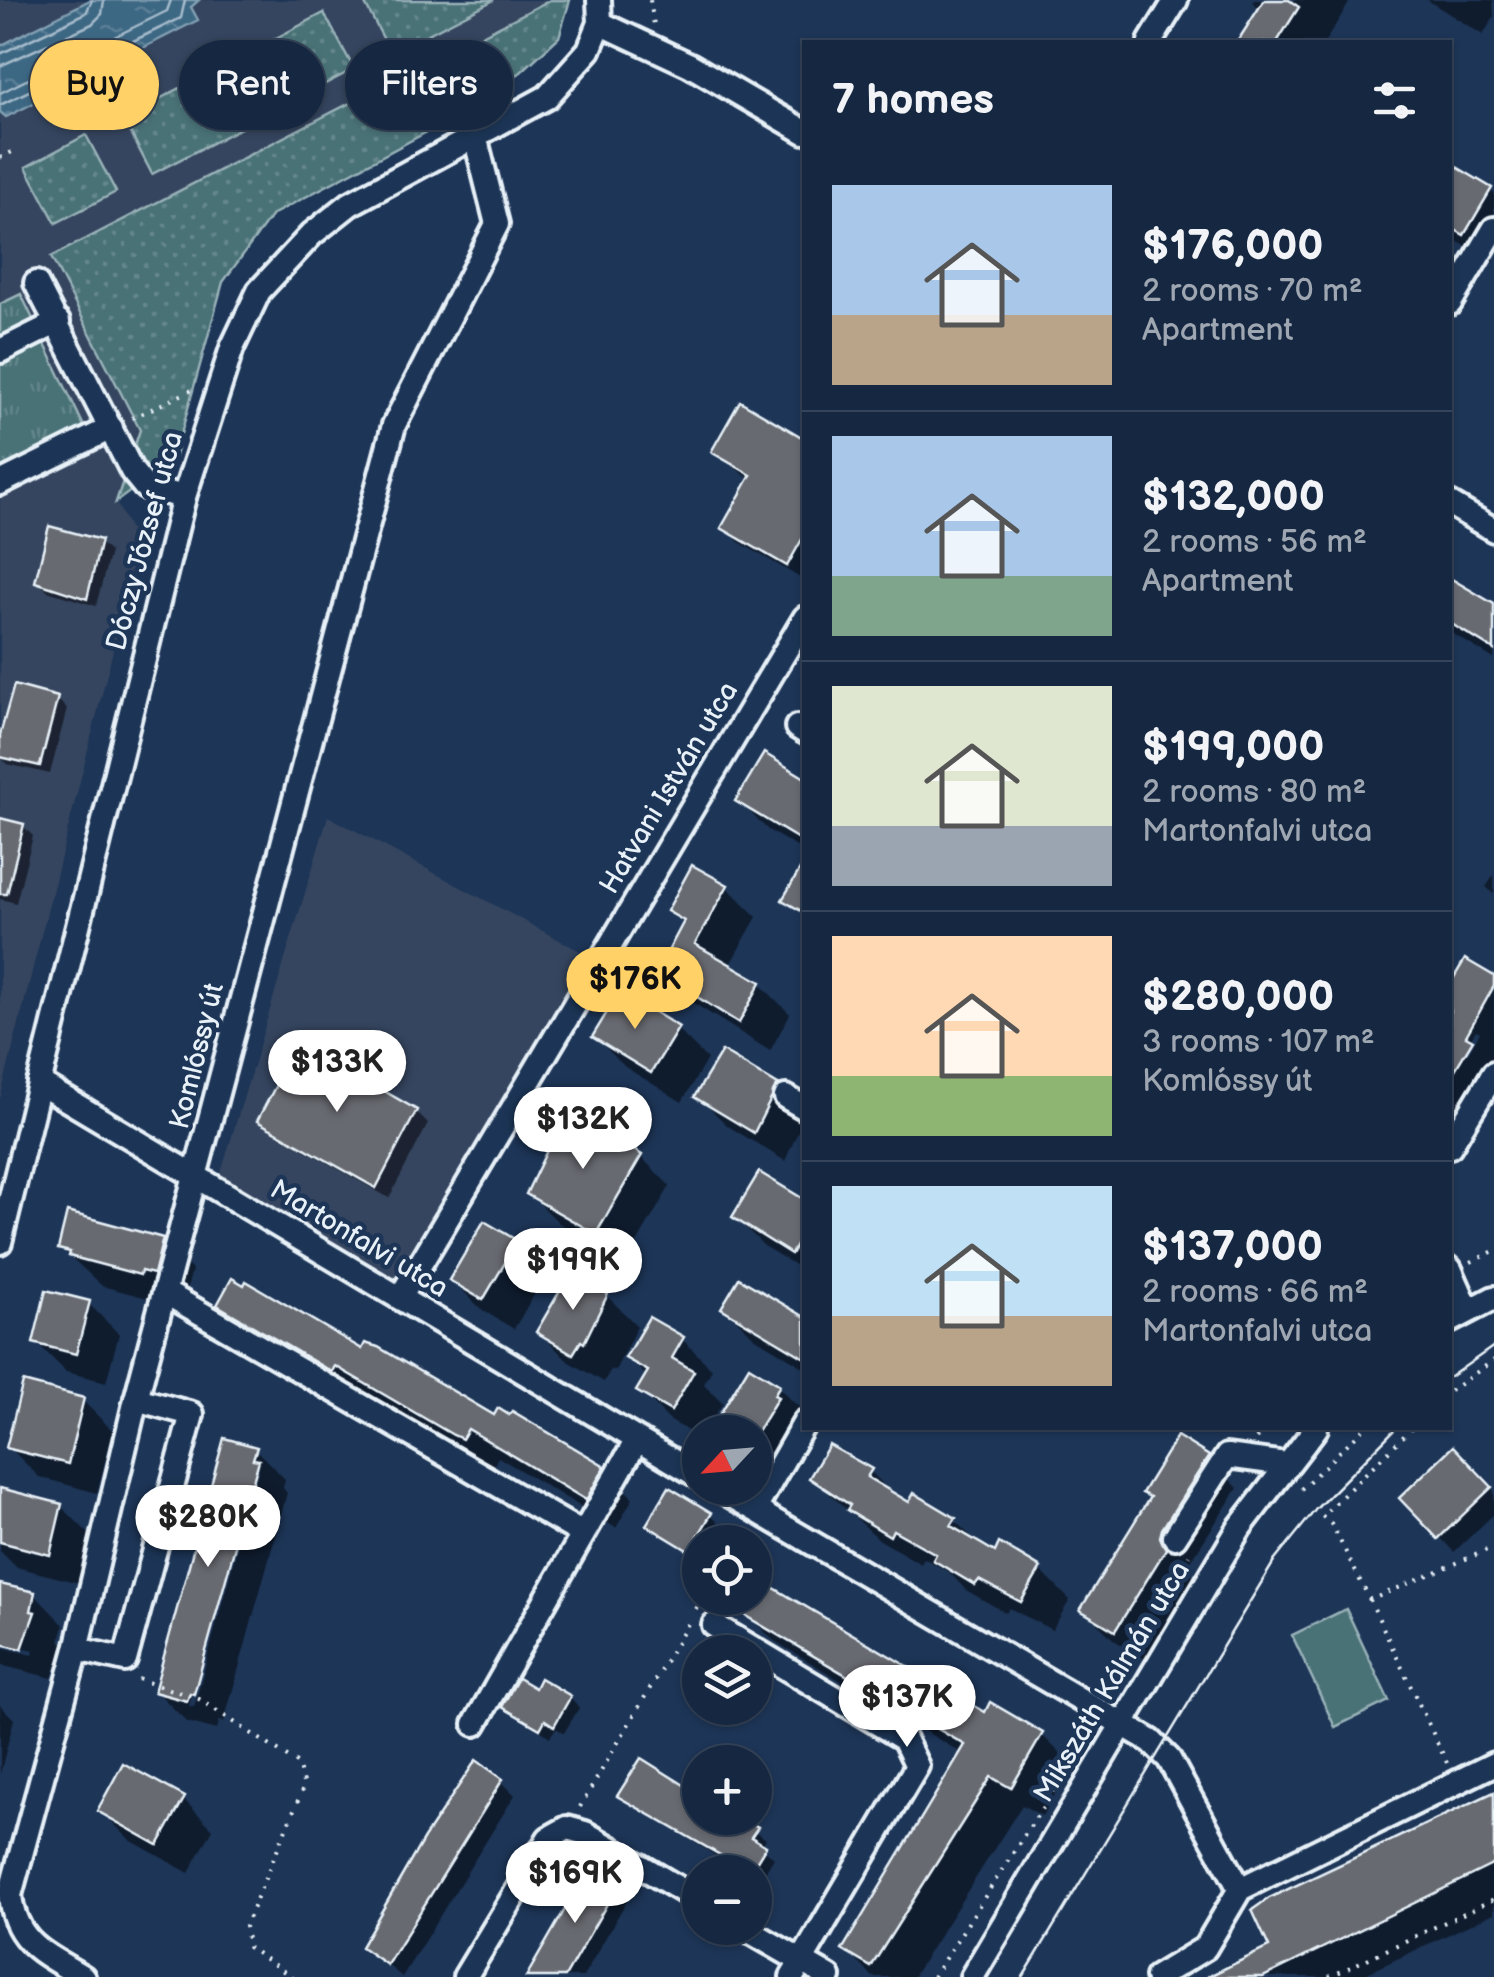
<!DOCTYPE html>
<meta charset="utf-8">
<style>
:root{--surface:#162841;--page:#23344c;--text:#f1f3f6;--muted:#9ea6b1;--line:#35445a;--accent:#ffd166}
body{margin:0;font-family:"Balsamiq Sans",sans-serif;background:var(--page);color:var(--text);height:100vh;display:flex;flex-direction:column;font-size:38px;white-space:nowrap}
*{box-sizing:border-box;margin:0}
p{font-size:32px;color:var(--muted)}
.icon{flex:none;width:55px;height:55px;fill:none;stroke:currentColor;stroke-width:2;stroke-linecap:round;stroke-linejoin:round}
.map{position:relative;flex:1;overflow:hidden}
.details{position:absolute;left:802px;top:40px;width:650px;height:1390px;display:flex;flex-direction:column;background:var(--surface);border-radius:0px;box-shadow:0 2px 8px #0004,0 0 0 2px var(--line)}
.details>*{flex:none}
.banner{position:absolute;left:30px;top:40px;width:622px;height:90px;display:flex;gap:20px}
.needle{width:65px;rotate:244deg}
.controls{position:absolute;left:682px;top:1415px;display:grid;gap:20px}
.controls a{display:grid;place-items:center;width:90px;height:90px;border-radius:50%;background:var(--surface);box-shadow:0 2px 8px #0004,0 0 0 2px var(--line);font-size:50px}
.price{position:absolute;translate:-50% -85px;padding:0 22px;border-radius:35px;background:#fff;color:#222;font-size:32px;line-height:65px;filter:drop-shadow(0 2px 5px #0008)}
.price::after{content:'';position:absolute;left:50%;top:60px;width:30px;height:22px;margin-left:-15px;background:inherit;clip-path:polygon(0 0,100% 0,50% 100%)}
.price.selected{background:var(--accent);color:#111}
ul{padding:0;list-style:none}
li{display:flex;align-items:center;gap:30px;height:250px;padding:0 30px}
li+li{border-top:2px solid var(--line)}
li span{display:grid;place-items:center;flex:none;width:280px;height:200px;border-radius:0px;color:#555}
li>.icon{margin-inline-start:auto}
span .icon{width:120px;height:120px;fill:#fffc;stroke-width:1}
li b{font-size:42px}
h2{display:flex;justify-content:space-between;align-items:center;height:120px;padding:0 30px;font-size:42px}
.chip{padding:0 35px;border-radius:45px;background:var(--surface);box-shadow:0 2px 8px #0004,0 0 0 2px var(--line);font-size:35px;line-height:90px}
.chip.selected{background:var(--accent);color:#111}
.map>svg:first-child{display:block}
</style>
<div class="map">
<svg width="1494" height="1977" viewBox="0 0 1494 1977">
<defs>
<pattern id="grass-dots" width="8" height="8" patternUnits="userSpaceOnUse" patternTransform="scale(2.5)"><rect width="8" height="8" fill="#4a7277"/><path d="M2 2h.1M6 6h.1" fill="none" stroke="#64878b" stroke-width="1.8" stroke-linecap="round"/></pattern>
<pattern id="park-tufts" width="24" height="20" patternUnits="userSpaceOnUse" patternTransform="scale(2.5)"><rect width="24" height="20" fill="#4a7277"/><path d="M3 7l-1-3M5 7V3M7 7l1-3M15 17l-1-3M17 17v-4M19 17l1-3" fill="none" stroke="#64878b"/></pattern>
<pattern id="water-ripples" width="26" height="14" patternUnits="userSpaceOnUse" patternTransform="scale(2.5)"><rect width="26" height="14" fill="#3e6884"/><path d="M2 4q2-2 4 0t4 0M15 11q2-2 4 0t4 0" fill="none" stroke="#5a7e96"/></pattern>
</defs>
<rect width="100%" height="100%" fill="#1d3557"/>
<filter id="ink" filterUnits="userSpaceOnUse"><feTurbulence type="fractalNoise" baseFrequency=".01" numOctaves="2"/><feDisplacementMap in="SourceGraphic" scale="20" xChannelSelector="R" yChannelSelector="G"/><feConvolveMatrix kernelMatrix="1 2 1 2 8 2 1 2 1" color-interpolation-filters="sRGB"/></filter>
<g filter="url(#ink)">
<!-- built -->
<g fill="#34455f">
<path d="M0,0H570L559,37L521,72L466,111L272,215L223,282L174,459L116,502L139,547L0,1099Z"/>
<path d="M328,816L595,959L398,1287L220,1176Z"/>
</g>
<!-- grass -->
<g fill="url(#grass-dots)" stroke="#99b2b8" stroke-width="2.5">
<path d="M363,0H494L391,53Z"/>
<path d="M550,0H570L559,37L521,72L466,111L272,215L223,282L174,459L116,502L140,430L51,257Z"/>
<path d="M324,13L354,69L152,174L123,118Z"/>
<path d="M86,135L116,192L56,223L26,167Z"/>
</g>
<!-- park -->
<path fill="url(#park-tufts)" stroke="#99b2b8" stroke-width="2.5" d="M21,294L90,439L0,484V304Z"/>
<!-- pitch -->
<path fill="#4a7277" stroke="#99b2b8" stroke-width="2.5" d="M1346,1609L1389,1701L1335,1727L1292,1635Z"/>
<!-- water -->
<path fill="url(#water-ripples)" stroke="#829fb2" stroke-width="2.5" d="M90,0H199L191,7L198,20L6,117L0,112V46Z"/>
<!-- shadow -->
<g fill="#0007" fill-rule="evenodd">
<path d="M1251,0H1346L1349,3L1325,42H1240L1261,10Z"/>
<path d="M1493,0L1494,17L1483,35L1427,0Z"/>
<path d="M1450,166L1494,193V263L1450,237Z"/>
<path d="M805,443V574L802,579L739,542L724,527L751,480L714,452Z"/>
<path d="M100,543L110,552L96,606L47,591L38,581Z"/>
<path d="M1450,581L1494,608V659L1450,632Z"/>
<path d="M57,699L67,709L50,774L7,764L0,757V744Z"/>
<path d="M805,781V852L768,830L738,800Z"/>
<path d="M0,820L23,826L33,836L16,903L0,899Z"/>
<path d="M1494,875V894L1486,887Z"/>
<path d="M727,887L757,917L729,966L760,984L790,1014L770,1051L690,1001L660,971L685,925L670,911Z"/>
<path d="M1494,979V1084L1450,1158V989ZM1476,1030L1480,1032L1468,1053L1464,1050Z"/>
<path d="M677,1029L707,1059L682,1102L625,1067L595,1037Z"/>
<path d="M300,1046L416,1112L428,1124L389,1198L273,1132L260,1120Z"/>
<path d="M776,1087L805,1116L785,1161L728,1126L698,1097Z"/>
<path d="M640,1156L670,1186L626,1262L559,1223L529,1193Z"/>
<path d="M805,1203V1271L765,1247L735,1217Z"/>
<path d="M162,1240L192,1270L183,1303L170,1304L102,1286L61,1248Z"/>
<path d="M517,1243L547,1273L514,1329L482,1310L452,1280Z"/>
<path d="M607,1296L637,1326L615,1371L611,1369L604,1382L569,1362L539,1332Z"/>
<path d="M89,1304L119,1334L106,1382L66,1372L36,1342Z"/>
<path d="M220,1305L363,1352L603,1468L633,1498L616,1528L498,1457L493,1467L485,1464L366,1394L363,1400L250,1335Z"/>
<path d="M724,1307L805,1320V1368L754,1337Z"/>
<path d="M682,1339L712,1369L704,1384L723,1403L700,1438L669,1420L640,1390L647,1377L628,1357Z"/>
<path d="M778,1387L805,1413L771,1478L755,1468V1432L713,1431Z"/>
<path d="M83,1401L113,1431L97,1493L39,1477L9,1447Z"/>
<path d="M255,1449L285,1479L283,1488L287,1493L224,1722L219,1721L217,1730L187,1722L157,1692ZM254,1467H259L194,1707L189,1706Z"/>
<path d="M1453,1450L1494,1491V1514L1454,1552L1403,1498Z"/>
<path d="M1208,1458L1238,1488L1192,1559L1189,1569L1195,1580L1146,1660L1114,1640L1084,1610Z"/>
<path d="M870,1471L896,1497L954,1520L981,1546L1040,1570L1070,1600L1052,1630L1009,1608L1006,1613L966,1590L949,1572L924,1558L921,1564L880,1540L812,1478Z"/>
<path d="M0,1490L61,1506L91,1536L79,1583L16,1567L0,1551Z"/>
<path d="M710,1515L720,1524L709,1542H700L699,1559L649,1525Z"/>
<path d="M0,1586L34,1594L64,1625L60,1641L64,1644L52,1678L0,1665V1647L33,1655L34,1650L0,1642Z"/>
<path d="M758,1586L986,1715L991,1706L1042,1735L1072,1765L1042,1816L1022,1805L913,1977H873L845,1949L963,1754L773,1640L743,1610L755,1598Z"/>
<path d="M535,1691L570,1698L579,1708L564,1733L556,1728L550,1737L505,1706Z"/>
<path d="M0,1705L14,1719L0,1774Z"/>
<path d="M501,1781L515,1795L402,1977L364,1946Z"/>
<path d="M1494,1793V1913L1359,1977H1206L1272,1948L1385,1847L1383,1844Z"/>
<path d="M620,1796H700V1818H736L766,1839L761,1846L774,1858L759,1882L755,1872H742Z"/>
<path d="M183,1799L213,1829L189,1873L130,1840L100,1810Z"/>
<path d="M617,1885L629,1897L583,1977H528Z"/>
</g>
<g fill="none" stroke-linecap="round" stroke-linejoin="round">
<!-- shore -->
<g stroke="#a4baca" stroke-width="2.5">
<path d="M0,54L86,13L92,0"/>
<path d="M0,66L92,24L102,14L104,0"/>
<path d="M0,93L167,11L171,0"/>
<path d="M0,105L181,18L185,0"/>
</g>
</g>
<!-- building -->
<g fill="#686a71" stroke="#e8f1f8" stroke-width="2.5">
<path d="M1264,0H1289L1299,7L1277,42H1237Z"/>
<path d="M1450,163L1492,188L1464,235L1450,227Z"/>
<path d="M740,401L805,439V534L787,566L721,528L751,475L711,452Z"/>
<path d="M49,526L101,540L87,599L35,582Z"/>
<path d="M1450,578L1494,604V650L1450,623Z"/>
<path d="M14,685L58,697L40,766L0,757V735Z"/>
<path d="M764,753L805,778V843L735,801Z"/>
<path d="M0,818L24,824L7,894H0Z"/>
<path d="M805,861V913L782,900Z"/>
<path d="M692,865L728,885L695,944L761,982L739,1023L657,972L684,921L667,911Z"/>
<path d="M1465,959L1494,976V986L1466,1036L1473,1040L1450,1078V984Z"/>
<path d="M620,991L679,1027L651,1073L592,1037Z"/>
<path d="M299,1042L417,1110L376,1188L257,1121Z"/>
<path d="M722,1051L778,1085L754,1133L694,1097Z"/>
<path d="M567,1109L642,1155L596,1234L526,1194Z"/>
<path d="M759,1172L805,1200V1231L791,1254L732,1217Z"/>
<path d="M67,1212L163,1238L154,1274L141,1271L140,1275L69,1256L70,1252L58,1249Z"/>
<path d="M484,1221L518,1241L483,1300L449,1280Z"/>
<path d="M571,1272L608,1294L584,1343L581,1341L573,1354L536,1332Z"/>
<path d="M232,1278L244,1285L246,1281L362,1349L365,1343L378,1347L494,1415L498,1408L509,1415L512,1411L605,1466L586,1500L468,1429L462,1439L453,1435L335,1366L332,1372L217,1305Z"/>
<path d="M739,1278L805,1317V1358L721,1308Z"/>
<path d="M46,1290L90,1301L76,1354L33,1343Z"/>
<path d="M649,1317L684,1337L672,1358L694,1371L671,1411L636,1391L648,1371L625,1358Z"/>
<path d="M749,1366L780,1385L774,1395L778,1397L757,1432H709Z"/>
<path d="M23,1382L84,1398L68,1464L6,1448Z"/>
<path d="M1177,1436L1209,1456L1162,1529L1160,1537L1166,1549L1115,1631L1080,1610L1150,1497L1142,1493Z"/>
<path d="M224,1438L257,1447L253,1459L259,1460L194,1694L190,1693L187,1701L154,1692Z"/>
<path d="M829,1445L872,1469L867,1477L909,1502L914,1493L956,1518L951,1526L995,1552L999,1543L1041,1568L1021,1602L979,1580L975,1585L933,1560L936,1554L893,1530L890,1536L847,1510L850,1505L809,1478Z"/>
<path d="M1453,1446L1492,1487L1438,1539L1399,1498Z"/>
<path d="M669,1487L712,1513L689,1551L646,1525Z"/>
<path d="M0,1488L62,1504L50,1555L0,1542Z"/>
<path d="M757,1582L767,1589L769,1585L985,1712L990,1702L1043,1733L1011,1788L991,1777L871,1967L842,1950L965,1745L749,1618L740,1610L748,1598H755Z"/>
<path d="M0,1584L35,1592L31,1611L35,1612L22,1649L0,1644Z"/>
<path d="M518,1678L535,1688L540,1678L571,1696L554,1726L545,1720L540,1729L502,1707Z"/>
<path d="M641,1758L700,1795V1818H743L758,1827L751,1837L766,1846L750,1872L617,1796Z"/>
<path d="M476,1760L503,1779L387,1965L361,1947L424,1838Z"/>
<path d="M123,1763L185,1797L158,1845L97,1811Z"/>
<path d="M1494,1792V1864L1263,1977H1207L1269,1947L1252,1910L1269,1898Z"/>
<path d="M590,1866L619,1883L565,1977H526Z"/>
</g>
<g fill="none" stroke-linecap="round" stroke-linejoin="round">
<defs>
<g id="minor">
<path d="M600,23L690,65L805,132"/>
<path d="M1150,42L1176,0"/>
<path d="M36,283L132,471L145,487L184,497"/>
<path d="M1450,303L1494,229"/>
<path d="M0,351L58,322"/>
<path d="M0,483L111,428"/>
<path d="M1450,504L1494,530"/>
<path d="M797,727L805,732"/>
<path d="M39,1083L700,1477"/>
<path d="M786,1097L805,1108"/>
<path d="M1450,1146L1494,1073"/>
<path d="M0,1242L184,497L232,348L259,291L312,234L350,204L547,97L589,50L600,23L599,0"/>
<path d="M1450,1269L1468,1310"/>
<path d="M166,1293L583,1534"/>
<path d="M400,1298L805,618"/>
<path d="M1450,1321L1494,1298"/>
<path d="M718,1488L1151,1741L1169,1759L1240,1889"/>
<path d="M755,1509L805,1422"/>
<path d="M1175,1537L1227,1456L1286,1464"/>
<path d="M714,1625L904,1739L917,1766L792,1977"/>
<path d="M77,1649L125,1660L192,1414L136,1399"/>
<path d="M475,1724L637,1440"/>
<path d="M744,1928L829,1977"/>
<path d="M83,1977C44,1953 15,1943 10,1895L77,1649L136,1399L394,425L497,224L475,136"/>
<path d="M465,1977L549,1838L567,1828L585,1833L700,1901"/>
<path d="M972,1977L1240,1527L1316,1428"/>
<path d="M1157,1977L1205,1948L1240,1889L1494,1764"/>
</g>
</defs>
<!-- minor casing -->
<use href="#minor" stroke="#e8f1f8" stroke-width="30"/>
<!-- path -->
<g stroke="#e8f1f8" stroke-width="4" stroke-dasharray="2.5 8" stroke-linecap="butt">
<path d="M650,0L654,25"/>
<path d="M0,158L12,152"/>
<path d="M132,418L196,388"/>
<path d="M1471,1262L1494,1251"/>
<path d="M1450,1391L1494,1360"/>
<path d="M1256,1439L1266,1428"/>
<path d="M1301,1489L1364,1428"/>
<path d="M735,1542L743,1529"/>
<path d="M1370,1600L1332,1525L1322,1516L1412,1428"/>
<path d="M696,1609L703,1598"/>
<path d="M1139,1648L1189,1555"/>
<path d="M138,1679L199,1699L298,1764L304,1786L245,1926L248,1947L292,1977"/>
<path d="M1447,1763L1370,1600L1494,1547"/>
<path d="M580,1807L692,1617"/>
<path d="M933,1977L1068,1768"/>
<path d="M1329,1977L1494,1899"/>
</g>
<!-- minor -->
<use href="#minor" stroke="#1d3557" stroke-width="22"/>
<!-- tram -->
<g stroke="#e8f1f8" stroke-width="2.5">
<path d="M1450,1377L1494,1346"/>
<path d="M1023,1977L1275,1560L1316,1509L1396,1428"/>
</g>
</g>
</g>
<g text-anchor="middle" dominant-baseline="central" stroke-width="9" stroke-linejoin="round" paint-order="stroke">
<!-- street labels -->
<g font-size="28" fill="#e8f1f8" stroke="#1d3557">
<text transform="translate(145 541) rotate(-75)">Dóczy József utca</text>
<text transform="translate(669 788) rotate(-59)">Hatvani István utca</text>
<text transform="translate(197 1056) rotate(-76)">Komlóssy út</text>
<text transform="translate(359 1239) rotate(31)">Martonfalvi utca</text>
<text transform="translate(1112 1682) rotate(-59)">Mikszáth Kálmán utca</text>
</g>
</g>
</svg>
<div class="controls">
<a><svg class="needle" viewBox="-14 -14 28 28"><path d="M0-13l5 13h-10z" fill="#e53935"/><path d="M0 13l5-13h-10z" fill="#9ea6b1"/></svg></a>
<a><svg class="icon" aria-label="locate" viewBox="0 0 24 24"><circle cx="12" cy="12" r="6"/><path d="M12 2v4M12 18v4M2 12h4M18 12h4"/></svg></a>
<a><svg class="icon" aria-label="layers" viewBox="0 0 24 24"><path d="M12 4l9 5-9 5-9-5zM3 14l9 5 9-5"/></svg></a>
<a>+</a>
<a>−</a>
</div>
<b class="price selected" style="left:635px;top:1032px">$176K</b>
<b class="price" style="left:337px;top:1115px">$133K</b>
<b class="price" style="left:583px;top:1172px">$132K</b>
<b class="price" style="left:573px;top:1313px">$199K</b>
<b class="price" style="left:208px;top:1570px">$280K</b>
<b class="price" style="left:907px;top:1750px">$137K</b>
<b class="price" style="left:575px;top:1926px">$169K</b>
<div class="banner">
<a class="chip selected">Buy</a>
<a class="chip">Rent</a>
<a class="chip">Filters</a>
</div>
<section class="details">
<h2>7 homes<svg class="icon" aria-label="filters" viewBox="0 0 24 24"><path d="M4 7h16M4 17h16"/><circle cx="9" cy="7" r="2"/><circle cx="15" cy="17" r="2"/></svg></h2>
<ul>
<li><span style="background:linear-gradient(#a9c7e8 65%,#b9a48a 0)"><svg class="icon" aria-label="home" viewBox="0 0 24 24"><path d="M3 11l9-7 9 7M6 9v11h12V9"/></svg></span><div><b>$176,000</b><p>2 rooms · 70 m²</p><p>Apartment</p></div></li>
<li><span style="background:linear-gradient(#a9c7e8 70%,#7fa58c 0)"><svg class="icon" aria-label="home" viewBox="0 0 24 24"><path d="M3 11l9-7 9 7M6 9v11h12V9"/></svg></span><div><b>$132,000</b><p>2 rooms · 56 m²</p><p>Apartment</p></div></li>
<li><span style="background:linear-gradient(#dfe7d0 70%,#9aa5b1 0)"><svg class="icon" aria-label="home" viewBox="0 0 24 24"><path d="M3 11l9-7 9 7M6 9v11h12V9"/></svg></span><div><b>$199,000</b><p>2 rooms · 80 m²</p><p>Martonfalvi utca</p></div></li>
<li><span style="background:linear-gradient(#ffd9b3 70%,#8fb573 0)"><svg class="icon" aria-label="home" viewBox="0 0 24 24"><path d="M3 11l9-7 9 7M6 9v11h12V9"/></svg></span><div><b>$280,000</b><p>3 rooms · 107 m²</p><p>Komlóssy út</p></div></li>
<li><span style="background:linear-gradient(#bfe0f5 65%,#b9a48a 0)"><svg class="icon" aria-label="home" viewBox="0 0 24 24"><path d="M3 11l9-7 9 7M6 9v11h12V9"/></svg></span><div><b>$137,000</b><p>2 rooms · 66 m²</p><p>Martonfalvi utca</p></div></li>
</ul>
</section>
</div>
